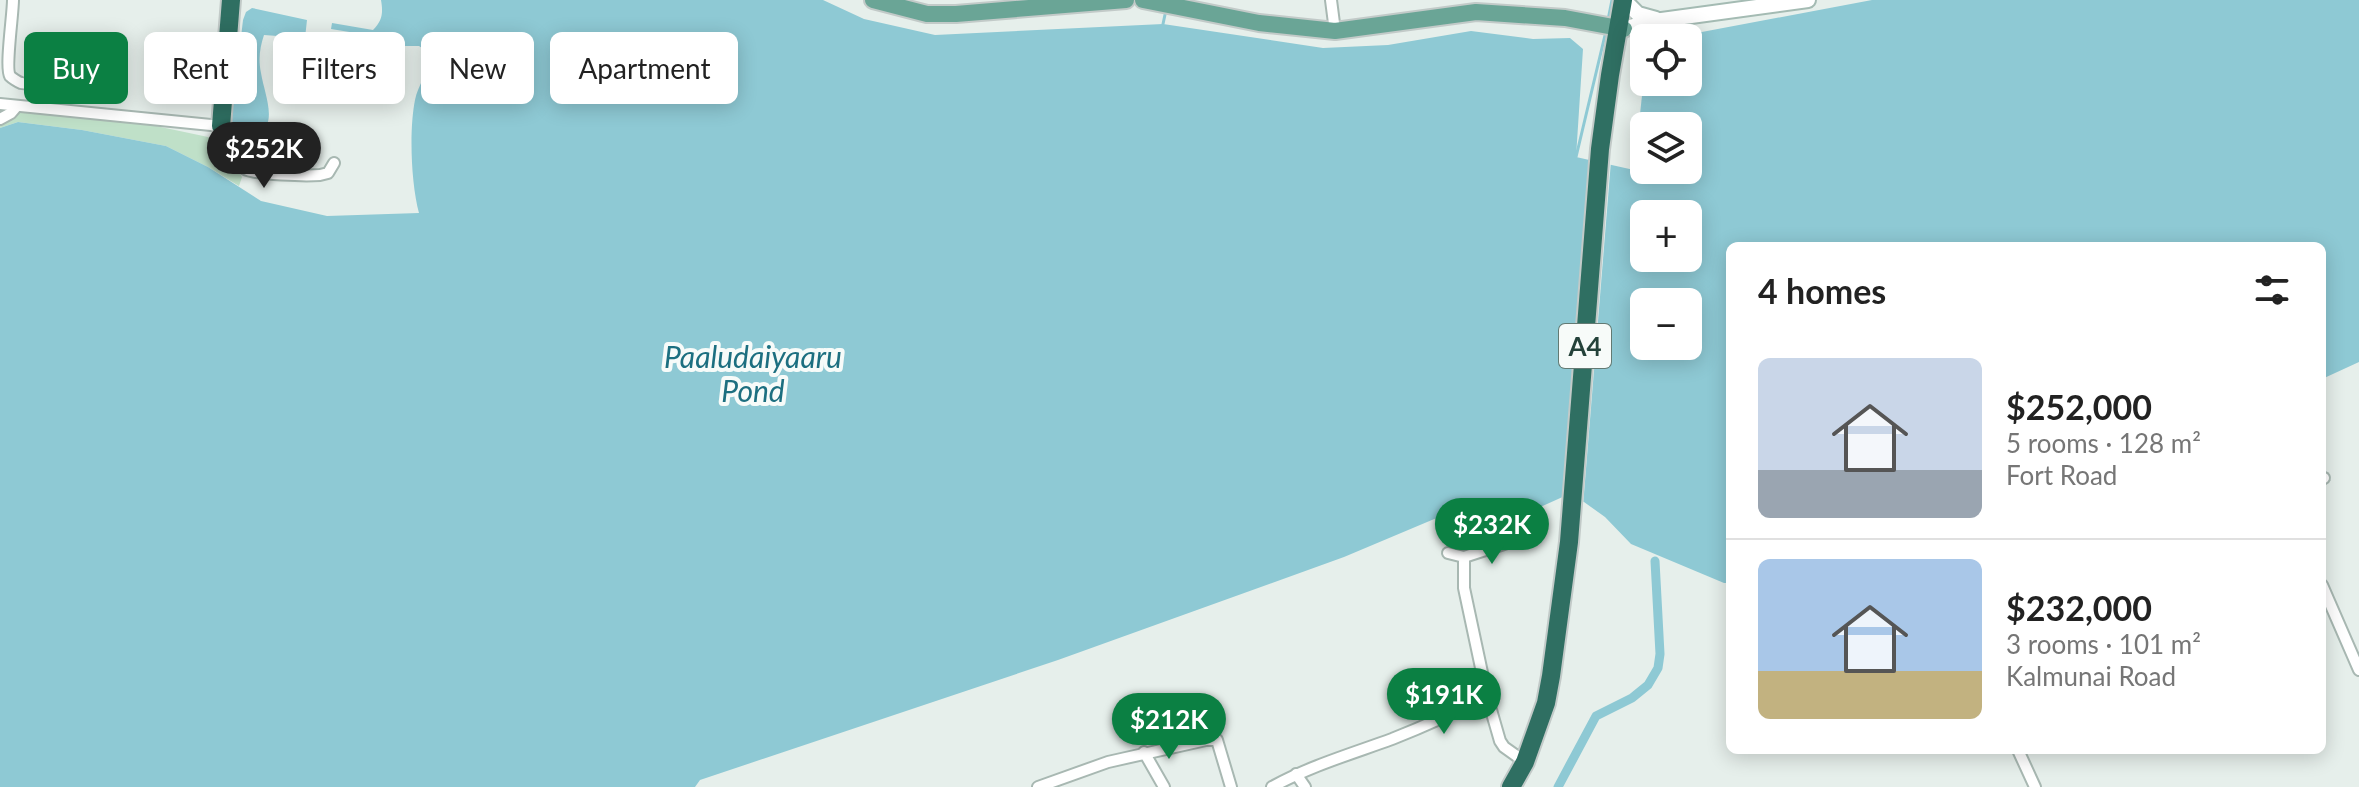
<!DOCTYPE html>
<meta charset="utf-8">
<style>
:root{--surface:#fff;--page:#f6f6f6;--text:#222;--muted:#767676;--line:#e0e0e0;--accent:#0b8043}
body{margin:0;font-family:Lato,sans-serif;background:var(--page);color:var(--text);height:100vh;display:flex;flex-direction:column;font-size:30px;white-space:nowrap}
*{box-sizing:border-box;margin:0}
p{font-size:26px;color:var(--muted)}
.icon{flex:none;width:44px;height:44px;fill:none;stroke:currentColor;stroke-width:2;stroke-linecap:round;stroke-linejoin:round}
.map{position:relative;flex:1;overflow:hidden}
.sheet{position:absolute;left:1726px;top:242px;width:600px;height:512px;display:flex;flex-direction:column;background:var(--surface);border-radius:12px;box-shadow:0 4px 20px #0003}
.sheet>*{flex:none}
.hud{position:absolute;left:24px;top:32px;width:760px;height:72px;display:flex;gap:16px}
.fabs{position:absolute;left:1630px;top:24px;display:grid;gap:16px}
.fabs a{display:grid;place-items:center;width:72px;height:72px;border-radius:12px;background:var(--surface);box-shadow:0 4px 20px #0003;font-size:40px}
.price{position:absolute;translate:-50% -68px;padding:0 18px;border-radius:28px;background:var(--accent);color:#fff;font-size:26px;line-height:52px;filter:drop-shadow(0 2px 4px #0008)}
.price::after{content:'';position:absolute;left:50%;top:48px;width:24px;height:18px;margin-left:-12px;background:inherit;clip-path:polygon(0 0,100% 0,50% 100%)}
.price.on{background:#222;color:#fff}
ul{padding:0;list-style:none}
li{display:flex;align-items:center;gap:24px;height:200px;padding:0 32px}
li+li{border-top:2px solid var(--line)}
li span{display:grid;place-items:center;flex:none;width:224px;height:160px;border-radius:12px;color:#555}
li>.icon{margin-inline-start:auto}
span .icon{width:96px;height:96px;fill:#fffc;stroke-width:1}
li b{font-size:34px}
h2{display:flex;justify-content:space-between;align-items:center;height:96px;padding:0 32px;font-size:34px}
.chip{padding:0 28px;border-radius:12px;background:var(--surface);box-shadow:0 4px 20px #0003;font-size:28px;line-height:72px}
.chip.on{background:var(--accent);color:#fff}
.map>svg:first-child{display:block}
</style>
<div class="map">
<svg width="2359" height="787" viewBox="0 0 2359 787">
<rect width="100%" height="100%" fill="#e6efeb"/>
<!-- green -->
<path fill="#bfe0c8" d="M0,105L104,115L208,137L219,144L242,177L239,186L208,167L166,146L82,130L18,122L0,128Z"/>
<!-- water -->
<g fill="#8ec9d4" fill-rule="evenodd">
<path d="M381,0H823L864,19L935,35L1163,24L1323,48L1388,45L1471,31L1533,39L1570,38L1583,49L1576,157L1634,170L1644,77V82H1688V38H1670L1872,0H2359V362L2322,379V246H1730V583H1724L1631,544L1605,517L1584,502L1567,495L1527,513L1479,522L1439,517L1344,557L1058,660L700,780L695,787H0V128L18,122L82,130L166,146L208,167L261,201L327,216L419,213C411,183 409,130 415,100C418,84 432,68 428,52L419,46H397L368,35L331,29L332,23L373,30C383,20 383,12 381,0ZM1644,126H1688V170H1644ZM1644,214H1688V258H1644ZM1644,302H1688V346H1644Z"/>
<path d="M252,8L307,20L305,38L264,35C260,47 258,59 261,73C265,98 284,134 243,139C234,133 232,127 232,116L243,20L246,12Z"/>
</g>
<!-- pier -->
<path fill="#e6efeb" d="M1595,157L1611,161L1583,506L1569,500Z"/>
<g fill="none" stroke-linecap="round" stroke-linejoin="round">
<!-- stream -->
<g stroke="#8ec9d4" stroke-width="3">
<path d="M1608,20L1612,0"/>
<path d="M1163,24L1166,10"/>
<path d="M1576,157L1606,31"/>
</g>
<!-- canal -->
<path stroke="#8ec9d4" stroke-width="9" d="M1558,787L1596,716L1632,698L1648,685L1658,668L1660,654L1655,561"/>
<defs>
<g id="street">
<path d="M13,0C13,14 5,68 10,76C12,78 18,82 21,83C30,85 89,80 96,74C99,71 100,66 102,62"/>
<path d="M1331,0L1335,31"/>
<path d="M0,104L221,126C222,140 232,161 245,169C255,175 307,176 320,175L328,173L334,163"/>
<path d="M0,119L11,113L17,106"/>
<path d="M2322,479L2324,478"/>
<path d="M1448,553L1464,557V588L1487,696"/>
<path d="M1464,557L1510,542"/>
<path d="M2322,585L2359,670"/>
<path d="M2018,750L2035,787"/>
<path d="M1144,752L1164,787"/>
<path d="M1296,774L1305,787"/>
<path d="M1038,787L1108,762L1206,740H1217L1231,787"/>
<path d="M1272,787C1310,766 1351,754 1392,739C1425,726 1456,712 1487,696L1500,741L1504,747L1525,762"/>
</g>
<g id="secondary">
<path d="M1628,4L1638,14L1656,19"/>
<path d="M1624,29L1647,22L1808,0"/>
</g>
<g id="primary">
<path d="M873,0L927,14H956L1126,0"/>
<path d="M1143,0L1259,23L1335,31L1476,12L1565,18L1624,29"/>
</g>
<g id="highway">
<path d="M221,126L231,0"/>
<path d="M1511,787L1525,762L1546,703L1551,676L1569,542L1600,149L1610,75L1623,0"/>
</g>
</defs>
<!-- street casing -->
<use href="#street" stroke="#a8b8b2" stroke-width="14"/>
<!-- secondary casing -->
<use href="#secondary" stroke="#a4bbb3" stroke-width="18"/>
<!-- primary casing -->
<use href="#primary" stroke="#c2cac8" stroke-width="20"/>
<!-- highway casing -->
<use href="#highway" stroke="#c2cac8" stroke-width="22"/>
<!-- street -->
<use href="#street" stroke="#fff" stroke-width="10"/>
<!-- secondary -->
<use href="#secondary" stroke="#fff" stroke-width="14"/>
<!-- primary -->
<use href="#primary" stroke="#6aa596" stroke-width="16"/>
<!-- highway -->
<use href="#highway" stroke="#2f6f62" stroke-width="18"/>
</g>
<g text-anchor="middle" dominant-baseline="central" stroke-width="8" stroke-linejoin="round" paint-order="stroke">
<!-- shield labels -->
<rect fill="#f7fbf9" stroke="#637a73" stroke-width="2" x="1559" y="324" width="52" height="44" rx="6"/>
<g font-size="26" font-weight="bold" fill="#24423a">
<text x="1585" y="346">A4</text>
</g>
<!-- water labels -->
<g font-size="30" font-style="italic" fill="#1c6f80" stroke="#f7fbf9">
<text x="753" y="356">Paaludaiyaaru<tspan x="753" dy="34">Pond</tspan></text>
</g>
</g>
</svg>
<div class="fabs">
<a><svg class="icon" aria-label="locate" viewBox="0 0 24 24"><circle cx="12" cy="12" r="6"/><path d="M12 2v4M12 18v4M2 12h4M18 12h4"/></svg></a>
<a><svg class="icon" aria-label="layers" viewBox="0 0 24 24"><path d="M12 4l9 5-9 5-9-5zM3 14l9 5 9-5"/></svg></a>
<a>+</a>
<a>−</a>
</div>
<b class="price on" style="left:264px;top:190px">$252K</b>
<b class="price" style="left:1492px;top:566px">$232K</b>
<b class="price" style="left:1444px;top:736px">$191K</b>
<b class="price" style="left:1169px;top:761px">$212K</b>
<div class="hud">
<a class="chip on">Buy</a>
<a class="chip">Rent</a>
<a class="chip">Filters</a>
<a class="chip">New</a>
<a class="chip">Apartment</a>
</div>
<section class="sheet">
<h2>4 homes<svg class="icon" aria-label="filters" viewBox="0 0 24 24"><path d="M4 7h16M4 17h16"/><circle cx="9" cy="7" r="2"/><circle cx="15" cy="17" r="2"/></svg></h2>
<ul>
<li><span style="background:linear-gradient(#c9d6e8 70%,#9aa5b1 0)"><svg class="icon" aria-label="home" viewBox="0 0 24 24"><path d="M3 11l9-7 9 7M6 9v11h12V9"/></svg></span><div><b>$252,000</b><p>5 rooms · 128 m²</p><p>Fort Road</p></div></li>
<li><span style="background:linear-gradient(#a9c7e8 70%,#c2b280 0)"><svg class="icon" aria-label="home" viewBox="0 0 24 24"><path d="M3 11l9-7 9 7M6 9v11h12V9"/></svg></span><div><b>$232,000</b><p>3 rooms · 101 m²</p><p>Kalmunai Road</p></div></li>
</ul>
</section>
</div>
